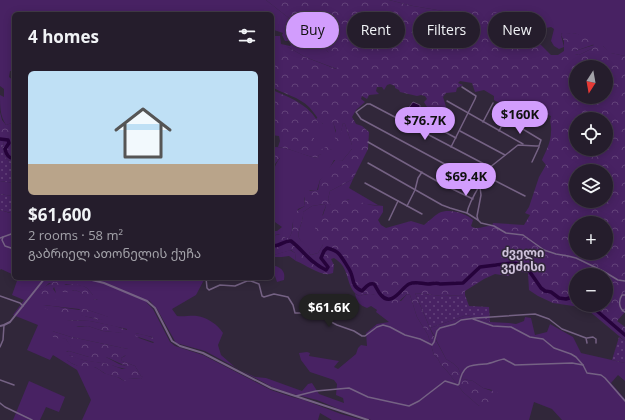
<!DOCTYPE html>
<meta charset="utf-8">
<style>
:root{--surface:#251d2c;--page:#312a38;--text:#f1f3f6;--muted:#a3a2a9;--line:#423b48;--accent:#d29dfd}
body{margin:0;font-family:"Open Sans","Noto Sans Georgian",sans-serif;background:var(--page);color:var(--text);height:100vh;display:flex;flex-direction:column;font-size:15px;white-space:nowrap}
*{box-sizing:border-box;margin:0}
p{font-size:13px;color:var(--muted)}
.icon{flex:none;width:22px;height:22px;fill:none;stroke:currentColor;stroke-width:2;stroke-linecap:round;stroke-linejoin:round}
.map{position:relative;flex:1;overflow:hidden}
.details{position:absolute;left:12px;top:12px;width:262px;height:268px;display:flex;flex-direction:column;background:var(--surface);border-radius:6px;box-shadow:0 2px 10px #0003,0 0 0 1px var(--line)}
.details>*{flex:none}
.top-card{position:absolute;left:286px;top:12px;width:279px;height:36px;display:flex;gap:8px}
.needle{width:26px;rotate:191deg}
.tools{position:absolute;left:569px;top:60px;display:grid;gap:8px}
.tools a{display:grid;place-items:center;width:44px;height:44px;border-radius:50%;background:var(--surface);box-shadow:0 2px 10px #0003,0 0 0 1px var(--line);font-size:20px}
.price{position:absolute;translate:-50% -34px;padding:0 9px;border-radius:14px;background:var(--accent);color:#111;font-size:13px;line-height:26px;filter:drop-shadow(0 1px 2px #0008)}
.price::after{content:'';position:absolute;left:50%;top:24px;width:12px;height:9px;margin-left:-6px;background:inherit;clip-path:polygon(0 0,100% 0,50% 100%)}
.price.active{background:#222;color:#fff}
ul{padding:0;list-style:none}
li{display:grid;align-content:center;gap:8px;height:212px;padding:0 16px}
li span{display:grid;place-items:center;height:124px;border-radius:6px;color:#555}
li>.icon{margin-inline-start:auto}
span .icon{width:72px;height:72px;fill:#fffc;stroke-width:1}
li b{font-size:17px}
h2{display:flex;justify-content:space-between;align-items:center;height:48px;padding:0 16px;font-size:17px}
.pill{padding:0 14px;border-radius:18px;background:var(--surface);box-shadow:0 2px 10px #0003,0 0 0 1px var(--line);font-size:14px;line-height:36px}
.pill.active{background:var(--accent);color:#111}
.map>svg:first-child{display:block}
</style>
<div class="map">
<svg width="625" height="420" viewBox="0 0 625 420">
<defs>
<pattern id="forest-crowns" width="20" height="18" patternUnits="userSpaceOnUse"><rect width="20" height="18" fill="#482263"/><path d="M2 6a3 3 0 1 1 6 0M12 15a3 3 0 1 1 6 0" fill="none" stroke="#63427a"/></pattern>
<pattern id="park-dots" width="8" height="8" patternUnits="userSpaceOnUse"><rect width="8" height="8" fill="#482263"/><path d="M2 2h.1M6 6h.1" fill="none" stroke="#63427a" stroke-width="1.8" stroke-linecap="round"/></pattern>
<pattern id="water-rules" width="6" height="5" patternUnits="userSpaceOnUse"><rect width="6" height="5" fill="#26033b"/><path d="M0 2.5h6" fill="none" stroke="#462858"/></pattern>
</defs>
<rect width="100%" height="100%" fill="#31273a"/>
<!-- grass -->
<g fill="#482263" fill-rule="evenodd">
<path d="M0,0H266L303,29L307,34L314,32L323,36L327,51L344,62L337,69L305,57L288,47L278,61L273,60C274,49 272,44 272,34L275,36H280L281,44L290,46L291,45L289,41H285L282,35L283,33L274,30L272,26V14H14V71H10L9,77L14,81V121L12,123L6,125C0,116 0,106 0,95L4,97V89L0,86Z"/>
<path d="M389,0H625V56L610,53L603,46L593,48L579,55L575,54V51L594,45C588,41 581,34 573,33C568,33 567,35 562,33L561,35L564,47L559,49L554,46L551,41L554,29L551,27L546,28L544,32L539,36L535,29L537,25L514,28L512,33C503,29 499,20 494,12L491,16L471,22L459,16H442L443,11L413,6Z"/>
<path d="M318,117L323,124L333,121L338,143L343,123L345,124L352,145V149L342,161L334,160L327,173L320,180L317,190H310L304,198L305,206L298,209C296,213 294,218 293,222C292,228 293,233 289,238H286L279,234L272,236V231H277L282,227L272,220C272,200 267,174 280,158L273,155L272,157V147C288,146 302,155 317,158L319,155L333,149L330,150V146L323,150L314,146V133L320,130L316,119Z"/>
<path d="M353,179L349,188L378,205C371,205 354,203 348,199L331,206L328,199L330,191Z"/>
<path d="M0,181L14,183V200L11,196L0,194Z"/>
<path d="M324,204L326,206C320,217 319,234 323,245L318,253L311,255C308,252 310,251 307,247C306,244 301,242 299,238C297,230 304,221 303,212L312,206Z"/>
<path d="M0,210L10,213L14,210V275L1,269L0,270Z"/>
<path d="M290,250L295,253L296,261L289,256L282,257H272V253L274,255Z"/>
<path d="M272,265C280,267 286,270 284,280L277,282L275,276L272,275Z"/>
<path d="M18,278H205L196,295L172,309L177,316C184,317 191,315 197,316C207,317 218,325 223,333L218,345L221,355L236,368L255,377L266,378L302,391L308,384L312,383L319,394L344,403L343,398L336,395L337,384L334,380L310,372L301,360L299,353L307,352L310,353L309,356L339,361L334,367L338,369L356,354L358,348L361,345L367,346L366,333L377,324L389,322L376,312L377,310L371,306L367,308C359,305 357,302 355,294L360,296C373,291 387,297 401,301L407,294L410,295L417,317L428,335L434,355L438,359L441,365L447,371L463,392L479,406L492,390L483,388L473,381L463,379L458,368L454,364L446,359L430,328L467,315L490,322L509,323L516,324L524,321L525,317L531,318L535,335L547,332L550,324L573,337L581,353L625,363V381L618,375L611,383L625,399V420H562L552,409L534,402L529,420H371L341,410L317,400L289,393L272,387L205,351L176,343L157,309L149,300L147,303L153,309L170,342L175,346L203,355L271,390L292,397L304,400L341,414L363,420H332L320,413L318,420H82L91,400L77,370L53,355L50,360L27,350L38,325L13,315L24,300L12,295ZM49,283C57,284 83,284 87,288C91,292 94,297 98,300L88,298L80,292L75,290L72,291L54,287L56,293L39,290L45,287ZM43,305L88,310L108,317L100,320ZM66,320L90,321L127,329L126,333L103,331L88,326L78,327ZM52,331L71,337L128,349L125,356L121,358L122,361L135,366L141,376L143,377L141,379L129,378L124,381C119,377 114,376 107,374C102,373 99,368 94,367C82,364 78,369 67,360L69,355C81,362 97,361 110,365C116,366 120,369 126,368V366L119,364L106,357H89L69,351L66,352L72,348L66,339L62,338ZM135,333L152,337L156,340L153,343L139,338Z"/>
<path d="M29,381L65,397L59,412L46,407L40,420H13Z"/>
</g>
<!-- forest -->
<g fill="url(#forest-crowns)" fill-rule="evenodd">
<path d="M266,0H389L413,6L443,11L442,16C454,14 460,17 471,21V10C481,12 480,5 490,15L494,12H496L501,22L504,24V28L510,30V32L514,31V28C510,24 512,19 515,14L536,21L535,29H530L528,31L531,36V43L538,42L551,55H558L564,51V41L561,35L563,32C567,34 568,33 572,33C577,33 580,36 585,35L598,43L575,51V54L579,55L599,45L603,46L611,53L625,56V312L617,321L625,327V341L588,310L580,307L553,303L538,296L529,290L528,273L517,271L508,276L495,274L484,279L465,291V295L442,296L415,293L432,333L446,359L454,364L458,368L463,379L473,381L483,388L498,393C495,403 488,403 479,406L463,392L447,371L441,365L438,359L434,355L428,335L417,317L410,295L407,294L395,305C385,303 380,303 374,294H366L360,296C348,292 349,274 342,265C340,262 337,260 334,258L331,259L334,265L333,273C322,278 307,265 296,261L295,253L291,250L274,255L272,253V236L281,234L286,238H289C294,231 293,221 293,213L305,206L304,191L318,190L320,180L336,159L342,161L352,149V145L345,124L343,123C340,134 340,155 327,159L325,157L323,154L319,155L317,158C304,156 291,148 278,147L280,141L279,136L272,135V90C292,98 319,109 321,134L318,136L314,134V145L319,143L323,150L325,147L330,145V150L333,149L334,145L338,144L334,136L336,131L333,122L326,126C319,122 315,113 309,107C299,97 284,94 272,87V43L274,48L273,60H278L279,58L277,52L288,47L305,57L336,69L343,62C333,56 324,52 321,39L323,36L314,32L311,34H307L303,29ZM576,67H606V97H576ZM460,81L472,83L475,92L484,90L494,96V100L503,105L509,103L514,107V111L521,116L528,117L529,122C538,122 542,120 548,115L551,116C549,124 552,124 551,132C551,142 546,151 542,160L546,165L539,177L529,207L525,213L530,215L524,225L493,223L492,226C485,225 477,231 471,226L473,220C466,213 449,208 439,213C434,216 429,221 424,225L411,221L386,228L381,225L378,220L383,212V206C378,205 372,206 367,204C355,201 340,194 331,205L328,199L330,191L353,179L368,149L369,132L362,126L356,124L352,117L356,110L365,102L361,99L362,96L367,99L369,95L379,94L376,91L377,87H382L384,90L387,85L390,84L395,86V88L399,90L400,92L417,96L421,95L425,96L427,99L424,102L427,107L451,123L443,97L446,93L456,92L457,88L463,85L458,83ZM576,119H606V149H576ZM576,171H606V201H576ZM324,204L326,206L323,215L316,220L315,230L320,237L318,241L323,245L318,253L311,255C308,252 310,251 308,247C306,243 301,242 299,238C297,230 304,221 303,212L312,206ZM576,223H606V253H576ZM576,275H606V305H576Z"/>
<path d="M0,112L2,120L6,125L12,123L14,121V163L6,159L2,147L4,144L3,142H0Z"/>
<path d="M281,152L282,155L275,164L272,173V157L275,153Z"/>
<path d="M53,282H61L66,285L74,284L83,286L87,288L93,295L97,294L101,296L102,300L88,299L80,292L75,290L65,293L54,287L53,289L56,293L64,296L65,299L62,301L46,297L39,293V290Z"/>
<path d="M40,305L52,306L79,310L82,308L109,317C107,319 103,320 100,320C97,320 92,317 88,317C72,313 54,316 40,305Z"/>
<path d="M66,320L90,321L115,326L133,332L132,334L103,331L88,326L69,327L65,322Z"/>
<path d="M52,331L71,337L128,349L129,353L121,358L122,361L135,366L141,376L144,377L141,379L129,378L128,381H124L120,378L106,374L95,367H80L71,363L63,357V354L69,355L83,360L109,364L122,369L126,368V366L106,357H89L69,351L64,350L71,348L66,339C59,338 54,340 50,333Z"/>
<path d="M135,333C144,335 157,337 163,344H160L135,336Z"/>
</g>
<!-- park -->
<g fill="url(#park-dots)">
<path d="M0,142H3L4,144L2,147L6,159L14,163V183L0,181Z"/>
<path d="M0,194L11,196L14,200V210L11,213L0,210Z"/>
<path d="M415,293L442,296L465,295L469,306L489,307L490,322L467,315L430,328Z"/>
<path d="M619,337L625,341V363L612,360Z"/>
</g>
<!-- water -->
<path fill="url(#water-rules)" stroke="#624873" d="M413,102L420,105V108L416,117L407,119L399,117L404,114Z"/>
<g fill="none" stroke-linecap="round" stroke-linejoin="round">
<!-- river -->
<g stroke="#26033b" stroke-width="3.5">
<path d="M0,139L8,140L9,143L5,149C6,154 8,158 14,159"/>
<path d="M272,246C280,247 284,240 291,241C305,252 309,262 326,270L328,267L321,258L324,251L327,248C331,249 336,250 339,254C341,256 350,270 351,273C354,281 352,287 362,291C366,287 368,283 374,284C377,288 378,292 381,295C392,308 402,287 409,284C416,281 422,284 428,284C433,284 436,282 440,284L463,283L480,267L512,263L525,265L532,275L541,288L545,291L551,292L559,298L566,299L576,296"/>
<path d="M590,305L625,335"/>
</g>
<!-- minor -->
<g stroke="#756284" stroke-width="1.5">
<path d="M447,101L523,144"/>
<path d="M419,118L456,138"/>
<path d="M483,122L493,103"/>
<path d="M460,131L505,155"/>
<path d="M499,131L509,111"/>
<path d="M368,142L442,184L473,199"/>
<path d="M451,147L475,99L476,96L462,87"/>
<path d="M532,162L539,147"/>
<path d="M368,163L442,205L450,208L467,213L478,220"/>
<path d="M489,168L518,145L536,146H539L541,140L506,119"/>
<path d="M484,175L525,196"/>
<path d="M365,183L422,214"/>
<path d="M480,187L481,195L477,216L478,220L481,223L494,226L506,233L523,235L544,250L556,254L568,256L576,258L603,271L618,280L625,281"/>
<path d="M407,206L415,190L418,178L422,172"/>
<path d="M467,213C470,197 483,183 489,168L488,166L370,104H367L356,112L361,119L480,183"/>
<path d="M389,220L398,201"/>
<path d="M3,237L2,240L5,246L14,249"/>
<path d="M0,238L14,233"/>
<path d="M206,278L207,288L209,290L220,285L235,286L247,281H251L259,284L262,296L264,297L274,294L288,297L293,305L295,313H310L320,316L337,325L354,331L362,336H365L377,327L383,325L390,327L405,335L420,339L432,345L434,342L437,331L440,328L455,324L461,320L476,318L535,314L549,319L562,329L586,338L587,343"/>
<path d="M625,295H622C618,301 619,309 625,312"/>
<path d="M0,296L20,303L23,306"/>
<path d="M473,319L493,326L511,327L530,337L543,339L554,348L571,354L576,357L583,365L587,373L601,375L605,378L625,401"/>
<path d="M587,338L593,337L596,339V343"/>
<path d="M0,347L3,340L4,325"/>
<path d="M0,380L14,385"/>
<path d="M296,396L316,391L349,388L368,397L409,406L419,401L445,381L458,385L459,384C463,365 468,365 486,364C492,363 498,360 504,359L515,365L572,363L583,365"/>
<path d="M0,403L5,407L32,420"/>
</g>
<!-- tertiary -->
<g stroke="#756284" stroke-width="2">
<path d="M84,278L104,283L147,301L155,308L172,341L180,346L203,353L271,388L368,420"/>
<path d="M0,326L4,325L10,322L45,278"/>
</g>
</g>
<g text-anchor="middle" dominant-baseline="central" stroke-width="3" stroke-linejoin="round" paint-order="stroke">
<!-- neighbourhood labels -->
<g font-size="12" font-weight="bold" fill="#cfc2db" stroke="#31273a">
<text x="523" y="252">ძველი<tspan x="523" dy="14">ვეძისი</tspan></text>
</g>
</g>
</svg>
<div class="tools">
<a><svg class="needle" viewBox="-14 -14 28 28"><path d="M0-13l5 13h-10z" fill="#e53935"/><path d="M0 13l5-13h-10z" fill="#a3a2a9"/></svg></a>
<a><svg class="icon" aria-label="locate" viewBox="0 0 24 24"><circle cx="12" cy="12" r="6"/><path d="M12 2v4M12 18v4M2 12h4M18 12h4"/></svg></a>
<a><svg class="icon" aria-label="layers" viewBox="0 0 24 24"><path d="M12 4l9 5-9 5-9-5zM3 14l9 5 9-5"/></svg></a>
<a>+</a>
<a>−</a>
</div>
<b class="price" style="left:520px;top:135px">$160K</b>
<b class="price" style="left:425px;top:141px">$76.7K</b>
<b class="price" style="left:466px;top:197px">$69.4K</b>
<b class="price active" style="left:329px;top:328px">$61.6K</b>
<div class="top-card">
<a class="pill active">Buy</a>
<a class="pill">Rent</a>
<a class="pill">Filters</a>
<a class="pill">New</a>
</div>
<section class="details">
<h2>4 homes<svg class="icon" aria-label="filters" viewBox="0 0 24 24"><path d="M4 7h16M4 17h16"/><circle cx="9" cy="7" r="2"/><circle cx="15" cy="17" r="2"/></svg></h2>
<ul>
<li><span style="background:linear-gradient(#bfe0f5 75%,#b9a48a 0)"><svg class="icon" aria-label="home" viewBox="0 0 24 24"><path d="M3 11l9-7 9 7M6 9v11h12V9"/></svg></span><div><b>$61,600</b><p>2 rooms · 58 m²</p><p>გაბრიელ ათონელის ქუჩა</p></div></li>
</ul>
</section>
</div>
